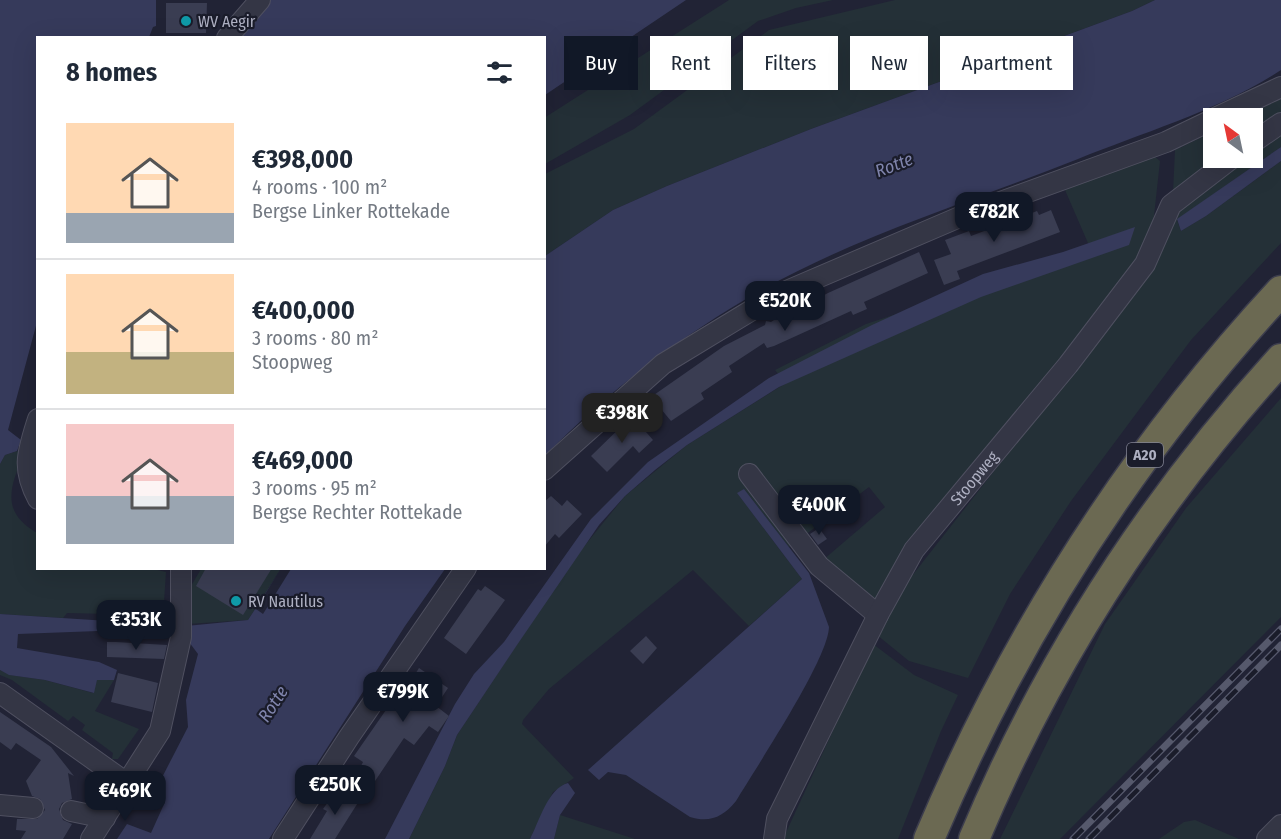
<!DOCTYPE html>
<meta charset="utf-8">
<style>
:root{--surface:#fff;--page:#f6f6f7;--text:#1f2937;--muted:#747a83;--line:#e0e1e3;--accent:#111827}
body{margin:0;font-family:"Fira Sans Condensed",sans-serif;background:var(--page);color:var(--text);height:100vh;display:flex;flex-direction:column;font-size:22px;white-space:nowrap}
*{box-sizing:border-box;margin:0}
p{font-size:20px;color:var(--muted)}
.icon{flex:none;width:33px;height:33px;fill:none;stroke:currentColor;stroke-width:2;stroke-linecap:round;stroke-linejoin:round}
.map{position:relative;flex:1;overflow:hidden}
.panel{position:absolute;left:36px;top:36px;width:510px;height:534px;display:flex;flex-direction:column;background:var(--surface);border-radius:0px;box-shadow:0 6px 24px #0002}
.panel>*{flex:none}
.top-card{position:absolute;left:564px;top:36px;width:570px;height:54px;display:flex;gap:12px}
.needle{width:39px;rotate:327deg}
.controls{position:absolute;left:1203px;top:108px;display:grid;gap:12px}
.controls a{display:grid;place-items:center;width:60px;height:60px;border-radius:0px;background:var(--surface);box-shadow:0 6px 24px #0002;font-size:30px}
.price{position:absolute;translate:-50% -51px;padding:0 14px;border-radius:12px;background:var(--accent);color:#fff;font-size:20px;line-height:39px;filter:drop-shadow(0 2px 3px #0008)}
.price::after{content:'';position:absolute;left:50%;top:36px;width:18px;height:14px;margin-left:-9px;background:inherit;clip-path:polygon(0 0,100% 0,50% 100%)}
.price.on{background:#222;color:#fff}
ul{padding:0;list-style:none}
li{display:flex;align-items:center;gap:18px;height:150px;padding:0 30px}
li+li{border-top:2px solid var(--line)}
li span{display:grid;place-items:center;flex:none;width:168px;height:120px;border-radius:0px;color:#555}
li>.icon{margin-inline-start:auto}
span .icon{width:72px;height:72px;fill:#fffc;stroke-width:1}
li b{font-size:26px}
h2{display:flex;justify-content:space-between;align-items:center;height:72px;padding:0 30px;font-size:26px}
.tag{padding:0 21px;border-radius:0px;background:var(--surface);box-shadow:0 6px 24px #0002;font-size:21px;line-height:54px}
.tag.on{background:var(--accent);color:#fff}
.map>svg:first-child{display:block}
</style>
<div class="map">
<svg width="1281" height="839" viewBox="0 0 1281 839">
<rect width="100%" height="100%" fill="#212335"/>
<!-- green -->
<g fill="#243037">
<path d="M729,0H833L796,8L758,21L630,115L545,164L544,118Z"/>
<path d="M895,0H1155L1132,11L811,129L667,186L613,210L545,256V174L634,129L769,30Z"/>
<path d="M1281,98V118L1253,138L1252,118H1244Z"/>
<path d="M1213,132L1214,158H1224L1173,192L1175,150Z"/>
<path d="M1281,134V147L1177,220L1181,231L1206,216L1281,161V243L1191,340L1071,501L1010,594L968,678L909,661L877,635L908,581L1106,328L1170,215L1248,158H1252L1253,154Z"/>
<path d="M1154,156L1160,161L1153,225L1136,260L874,605L823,560L885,507L869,487L789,547L744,489L738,494L802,579L749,626L693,570L549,689L523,720L522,724L574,778L553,792L530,839H409L445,766L457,735L573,560L625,496L687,445L786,383L775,370L866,324L1091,250L1065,190Z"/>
<path d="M1281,398V617L1060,839H1000L1105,624L1186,508Z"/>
<path d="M17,451L24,453C10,488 0,511 37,533L38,568H149L166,572L163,617H129V607H108V614L67,613L63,618L0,614V464L5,455Z"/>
<path d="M201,569H281L248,620L187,624L191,586Z"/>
<path d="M873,644L914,675L958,695L941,731L898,839H783Z"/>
<path d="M0,670L10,675L45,680L93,693L97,679L114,680L95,711L139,729L118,759H112L113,753L82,730L85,725L73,716L68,721L12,680L0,675Z"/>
<path d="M560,815L635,839H554Z"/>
<path d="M1195,820L1239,839H1159L1184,822Z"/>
</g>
<!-- water -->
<g fill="#363a5b">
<path d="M0,0H156V26L153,27L149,37L38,38L37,322L8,430L21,440L17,451L5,455L0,464Z"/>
<path d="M271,0H686L545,95L544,38H241Z"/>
<path d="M1155,0H1281V70C1223,109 1142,133 1078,159C972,201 859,235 760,291C681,336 608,391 545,456V256L613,210L667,186L811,129L1132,11Z"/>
<path d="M1281,147V161L1206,216L1181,231L1177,219Z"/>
<path d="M1135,227L1129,245L981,297L779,387L687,445L655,470L625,496L599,525L517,645L457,735L445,766L409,839H385L455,704L474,674L504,642L591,519L648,462L769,378L872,325L983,274L1063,252Z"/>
<path d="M744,489L809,573L829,627C828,660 757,766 736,801C723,817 710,823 690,817L626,775L608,772L599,780L588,770L802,579L737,493Z"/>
<path d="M281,569H445L405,626L269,839H117L127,824L151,833L165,802L153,795L188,727L186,700L198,654L186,638L98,631L18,634L17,648L99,662L117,670L114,680H97L94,693L45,680L9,675L0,670V614L186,626L248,620Z"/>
<path d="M568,783L575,793L560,815L554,839H530C539,822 548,788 568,783Z"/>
</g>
<!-- pier -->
<path fill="#212335" d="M281,568L291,569L263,614L256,609Z"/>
<!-- building -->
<g fill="#3a3d52">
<path d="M166,3H207L206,33H166Z"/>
<path d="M1051,210L1060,232L957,271L960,279L944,285L934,260L951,254L945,240L969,231L971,236L1037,211L1039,215Z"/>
<path d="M919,252L928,273L864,302L867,309L853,315L851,311L774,346L767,348L764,343L729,366L732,372L701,393L704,399L671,421L651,397L724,346L765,325L766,321L771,322L785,313L813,305L811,302L828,293Z"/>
<path d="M632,416L653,440L639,453L633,446L607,472L591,456Z"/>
<path d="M551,496L562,506L567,500L582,514L559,538L555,534L544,547V502Z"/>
<path d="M819,528L827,539L818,545L810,534Z"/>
<path d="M206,568H272L243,615L196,586Z"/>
<path d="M485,586L505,600L466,654L444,638L478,589L481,591Z"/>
<path d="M646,636L657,648L643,664L630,651Z"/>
<path d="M107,642H116L167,645L164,659L107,657Z"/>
<path d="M419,668L448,688L436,706L449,716L438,732L429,726L414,745L404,738L371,787L359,779L365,769L361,766L363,762L354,756L411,674L414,676Z"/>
<path d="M118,673L158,683L152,712L111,702Z"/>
<path d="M0,712L51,747L74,776L68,773L72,799L62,803L59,809L63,820L72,824L63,839H21L26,831L16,830L17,819H37L45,810L40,799L32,796L26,781L41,760L16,743L11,750L0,742Z"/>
<path d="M341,789L359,801L335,839H310L327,811L323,809L333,795L336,797Z"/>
</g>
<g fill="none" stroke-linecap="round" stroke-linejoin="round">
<defs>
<g id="minor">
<path d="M227,38L260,0"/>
<path d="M1215,118L1281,87"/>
<path d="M1252,143L1281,123"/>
<path d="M38,419C28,451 21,468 38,499"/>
<path d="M544,470L663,364L775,296L962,216L1166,142L1214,119"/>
<path d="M749,474L819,566L878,615"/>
<path d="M0,693L128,784"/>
<path d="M0,805L33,808"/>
<path d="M71,811L105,818"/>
<path d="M91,839L160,731L181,637V568"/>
<path d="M283,839L349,737L466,568"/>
<path id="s1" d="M774,839L777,819L878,615L914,550L1068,365L1145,264L1171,205L1232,158"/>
<path d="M1267,839L1281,825"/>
</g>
<g id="highway">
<path d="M929,839C1014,637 1132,452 1281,291"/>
<path d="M974,839C1048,662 1152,501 1281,359"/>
</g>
</defs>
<!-- minor casing -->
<use href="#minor" stroke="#4f5060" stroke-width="22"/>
<!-- highway casing -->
<use href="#highway" stroke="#3c3d4d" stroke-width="33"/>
<!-- minor -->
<use href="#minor" stroke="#343645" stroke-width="20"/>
<!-- highway -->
<use href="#highway" stroke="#6b6952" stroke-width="30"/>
<defs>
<g id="rail">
<path d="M1073,839L1281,629"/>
<path d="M1089,839L1281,645"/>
</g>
</defs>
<!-- rail casing -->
<use href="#rail" stroke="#56596c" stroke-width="7"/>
<!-- rail -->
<use href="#rail" stroke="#1a1c2a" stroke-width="4.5" stroke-dasharray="14" stroke-linecap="butt"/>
</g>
<!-- markers -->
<g fill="#0f9aa8" stroke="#1a1c2a" stroke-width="2">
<circle cx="186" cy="21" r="6"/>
<circle cx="236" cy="601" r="6"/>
</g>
<g text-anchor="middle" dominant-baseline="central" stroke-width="4.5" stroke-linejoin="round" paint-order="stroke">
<!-- shield labels -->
<rect fill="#1a1c2a" stroke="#828494" stroke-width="1.5" x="1127" y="443" width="36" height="24" rx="4.5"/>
<g font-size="15" font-weight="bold" fill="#aeb0c2">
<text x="1145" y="455">A20</text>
</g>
<!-- poi labels -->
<g font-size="16" fill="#aeb0c2" stroke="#1a1c2a" text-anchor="start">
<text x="198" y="21">WV Aegir</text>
<text x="248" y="601">RV Nautilus</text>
</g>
<!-- street labels -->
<g font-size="16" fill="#aeb0c2" stroke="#1a1c2a">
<text stroke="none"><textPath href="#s1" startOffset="416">Stoopweg</textPath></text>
</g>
<!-- water labels -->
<g font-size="18" font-style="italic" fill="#8085ad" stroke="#1a1c2a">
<text transform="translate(894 165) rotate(-21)">Rotte</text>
<text transform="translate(273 704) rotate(-57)">Rotte</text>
</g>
</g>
</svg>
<div class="controls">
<a><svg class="needle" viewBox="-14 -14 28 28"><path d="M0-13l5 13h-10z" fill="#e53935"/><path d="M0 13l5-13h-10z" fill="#747a83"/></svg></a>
</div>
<b class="price" style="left:994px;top:243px">€782K</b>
<b class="price" style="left:785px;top:332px">€520K</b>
<b class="price on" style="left:622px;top:444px">€398K</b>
<b class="price" style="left:819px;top:536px">€400K</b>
<b class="price" style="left:136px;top:651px">€353K</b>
<b class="price" style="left:403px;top:723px">€799K</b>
<b class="price" style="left:335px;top:816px">€250K</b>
<b class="price" style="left:125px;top:822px">€469K</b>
<div class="top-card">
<a class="tag on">Buy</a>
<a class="tag">Rent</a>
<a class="tag">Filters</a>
<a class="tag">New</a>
<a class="tag">Apartment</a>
</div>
<section class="panel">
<h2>8 homes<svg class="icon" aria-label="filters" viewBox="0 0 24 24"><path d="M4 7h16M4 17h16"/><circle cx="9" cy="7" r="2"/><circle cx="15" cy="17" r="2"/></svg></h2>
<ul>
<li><span style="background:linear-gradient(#ffd9b3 75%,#9aa5b1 0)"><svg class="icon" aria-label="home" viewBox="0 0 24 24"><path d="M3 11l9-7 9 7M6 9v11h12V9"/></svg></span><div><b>€398,000</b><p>4 rooms · 100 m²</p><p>Bergse Linker Rottekade</p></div></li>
<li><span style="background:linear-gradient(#ffd9b3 65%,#c2b280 0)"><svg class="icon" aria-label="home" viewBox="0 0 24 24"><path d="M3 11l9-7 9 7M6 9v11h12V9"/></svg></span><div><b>€400,000</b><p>3 rooms · 80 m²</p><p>Stoopweg</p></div></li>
<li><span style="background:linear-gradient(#f6c9c9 60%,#9aa5b1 0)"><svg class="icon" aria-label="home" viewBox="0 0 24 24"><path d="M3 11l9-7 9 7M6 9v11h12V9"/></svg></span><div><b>€469,000</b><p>3 rooms · 95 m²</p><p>Bergse Rechter Rottekade</p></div></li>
</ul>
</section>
</div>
